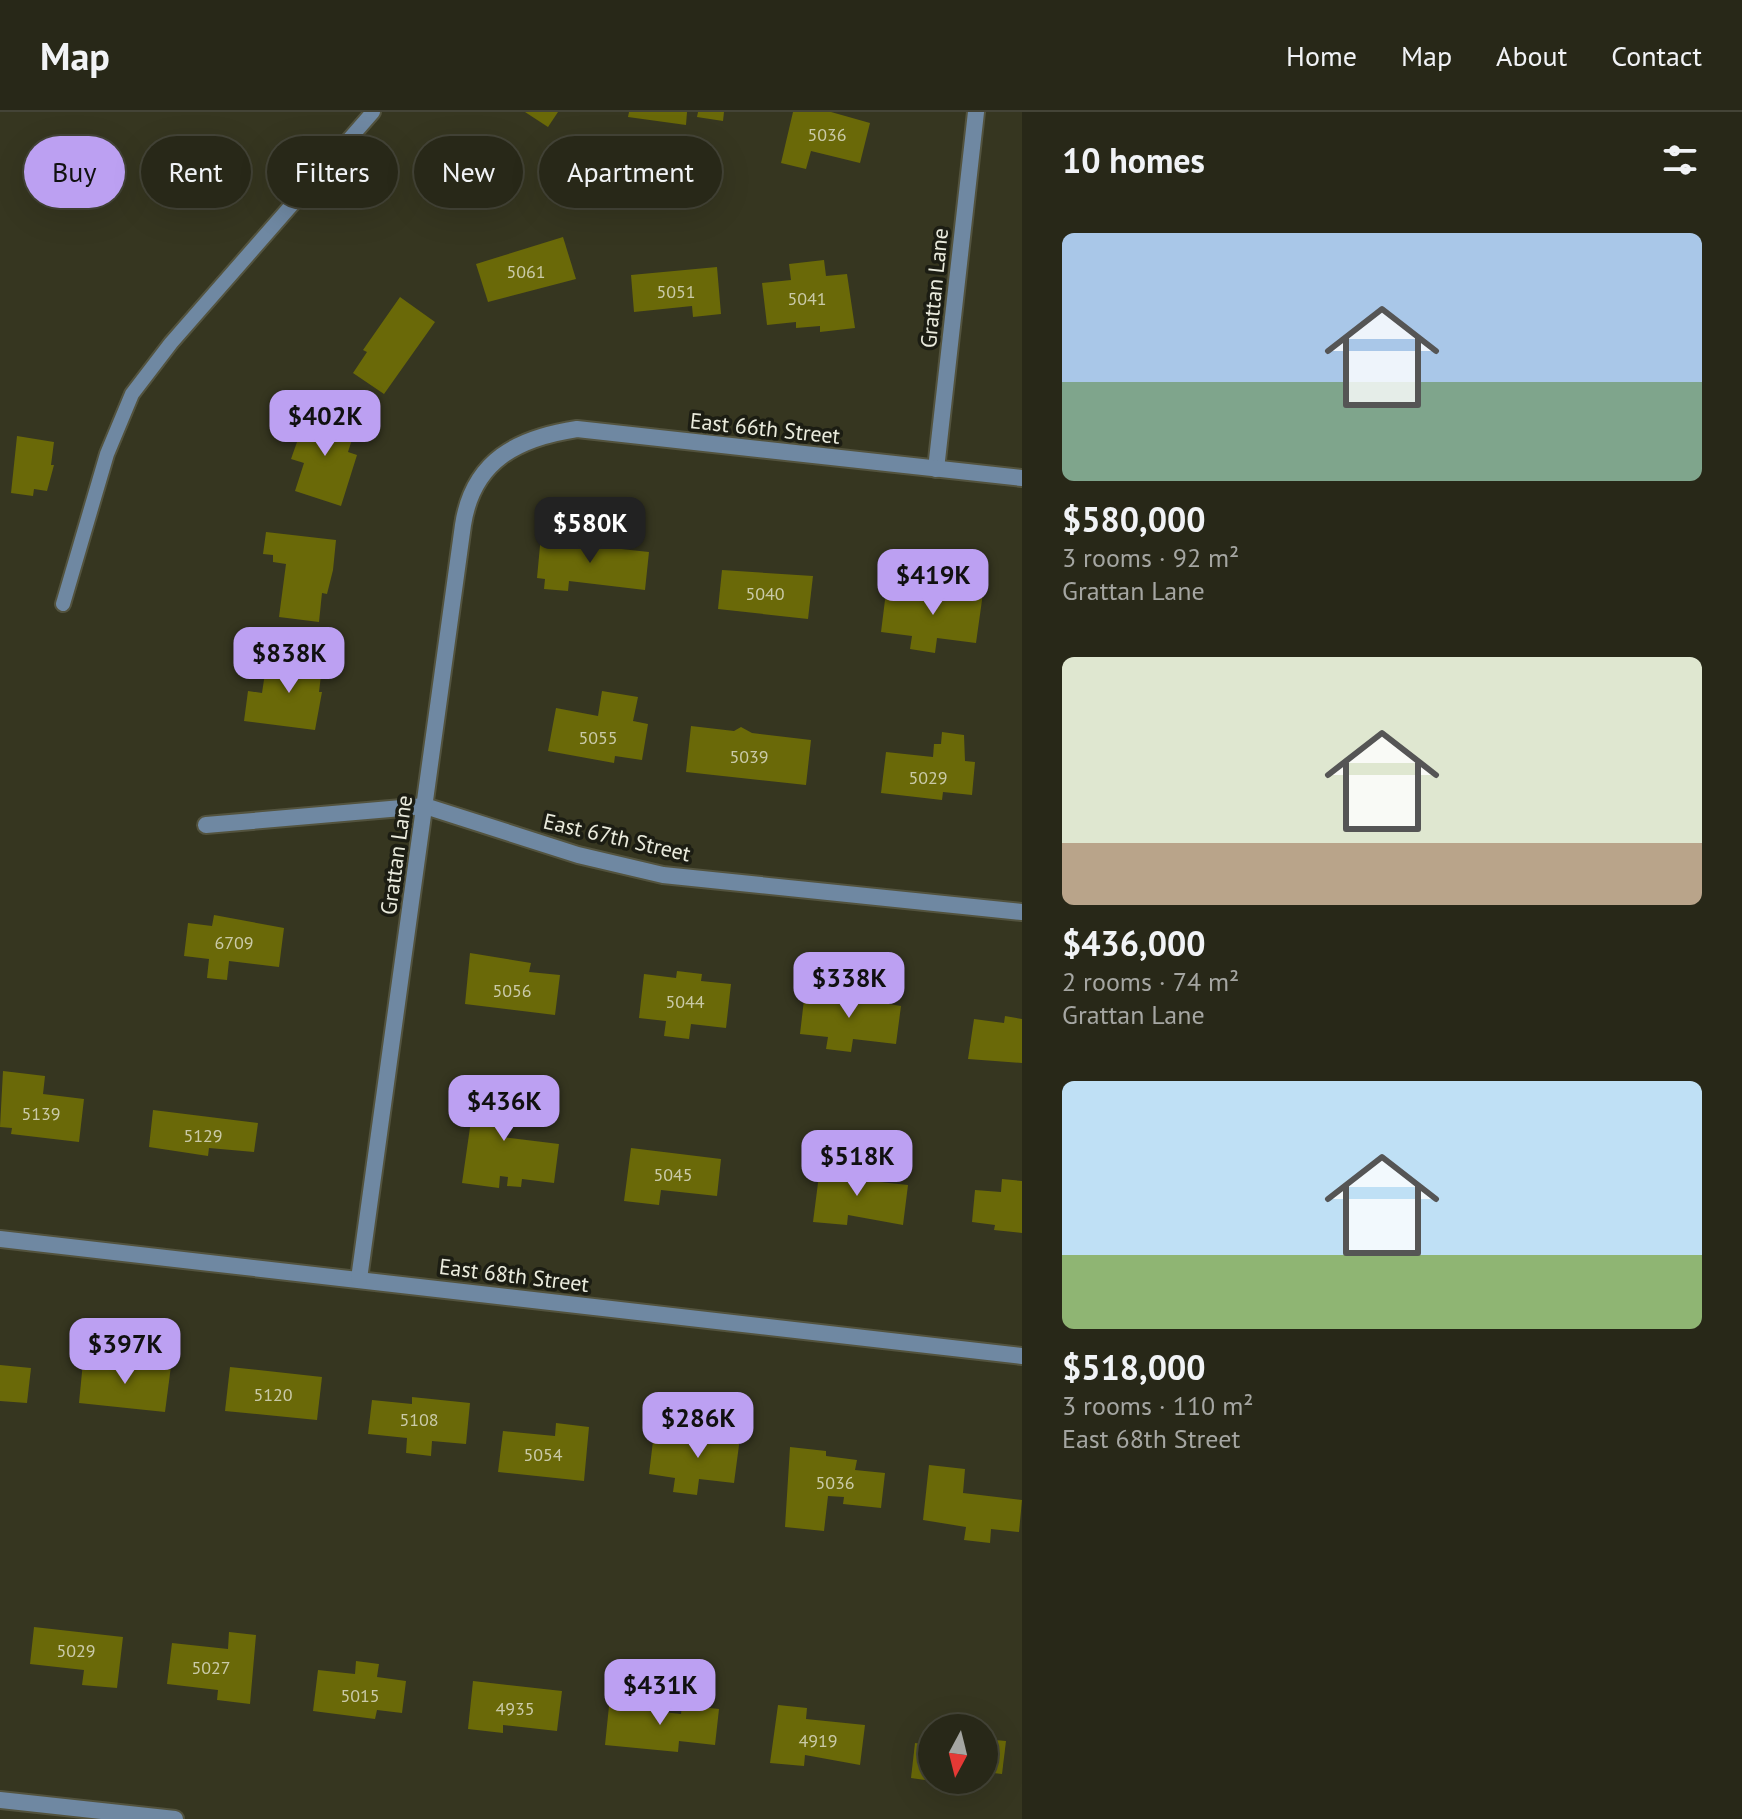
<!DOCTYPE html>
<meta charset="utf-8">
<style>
:root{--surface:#282818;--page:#303021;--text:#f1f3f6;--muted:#a5a6a2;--line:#444437;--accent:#bca0f2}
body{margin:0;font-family:"PT Sans",sans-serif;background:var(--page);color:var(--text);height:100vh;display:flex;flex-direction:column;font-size:30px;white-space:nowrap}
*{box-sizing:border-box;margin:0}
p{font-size:26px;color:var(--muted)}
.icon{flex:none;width:44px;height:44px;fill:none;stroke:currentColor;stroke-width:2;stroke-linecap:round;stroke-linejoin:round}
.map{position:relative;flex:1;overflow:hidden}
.sheet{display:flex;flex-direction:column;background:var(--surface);width:720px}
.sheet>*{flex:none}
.top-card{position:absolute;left:24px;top:24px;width:760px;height:72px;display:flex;gap:16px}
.needle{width:52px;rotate:187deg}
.fabs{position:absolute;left:918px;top:1602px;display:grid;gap:16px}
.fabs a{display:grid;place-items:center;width:80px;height:80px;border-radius:50%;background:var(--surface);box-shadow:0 8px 32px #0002,0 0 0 2px var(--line);font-size:40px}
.price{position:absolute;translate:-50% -68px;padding:0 18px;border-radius:16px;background:var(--accent);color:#111;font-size:26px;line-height:52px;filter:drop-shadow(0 2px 4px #0008)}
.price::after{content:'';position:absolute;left:50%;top:48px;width:24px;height:18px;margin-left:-12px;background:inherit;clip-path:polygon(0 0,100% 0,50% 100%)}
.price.selected{background:#222;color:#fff}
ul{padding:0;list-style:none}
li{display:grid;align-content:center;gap:16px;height:424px;padding:0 40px}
li span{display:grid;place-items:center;height:248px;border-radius:12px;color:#555}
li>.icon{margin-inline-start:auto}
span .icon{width:144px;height:144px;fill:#fffc;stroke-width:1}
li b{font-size:34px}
h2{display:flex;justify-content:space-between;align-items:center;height:96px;padding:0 40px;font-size:34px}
.chip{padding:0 28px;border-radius:36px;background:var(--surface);box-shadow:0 8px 32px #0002,0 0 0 2px var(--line);font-size:28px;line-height:72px}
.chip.selected{background:var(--accent);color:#111}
header{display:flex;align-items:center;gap:48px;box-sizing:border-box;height:112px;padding:0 40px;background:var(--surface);border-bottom:2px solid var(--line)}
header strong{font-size:38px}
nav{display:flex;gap:44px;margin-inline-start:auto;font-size:28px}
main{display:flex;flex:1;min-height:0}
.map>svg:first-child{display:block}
</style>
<header>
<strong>Map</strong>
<nav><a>Home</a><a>Map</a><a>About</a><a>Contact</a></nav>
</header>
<main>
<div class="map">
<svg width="1022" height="1707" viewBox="0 0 1022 1707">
<rect width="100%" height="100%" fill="#363620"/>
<!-- building -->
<g fill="#6a6908">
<path d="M525,0H558L548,15Z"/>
<path d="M629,0H687L686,13L628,5Z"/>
<path d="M698,0H724L723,9L697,5Z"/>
<path d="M793,0H831L870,11L860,51L811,39L806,57L781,51Z"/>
<path d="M563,125L576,167L488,190L476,152Z"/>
<path d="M824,148L826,164L847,162L855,216L820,220V214L796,216V210L767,213L762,171L791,168L789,152Z"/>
<path d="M717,155L721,202L693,205L692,194L634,200L631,163Z"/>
<path d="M400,185L435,210L384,282L353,261L367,240L363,238Z"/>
<path d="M308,299L356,315L348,340L357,343L341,394L295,379L304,351L291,347Z"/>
<path d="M17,324L54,330L51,353H54L47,379L34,377L33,384L11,381Z"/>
<path d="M266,420L336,428L333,458L327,482L322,481L319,510L279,505L286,452L273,450V443L263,442Z"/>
<path d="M541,423L576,427L575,432L649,440L645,478L569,469L568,479L544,477L545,467L537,466Z"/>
<path d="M722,458L813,464L808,507L718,497Z"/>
<path d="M915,477L933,479V484L948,487L949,477L983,481L976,531L937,526L935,541L910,537L912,524L881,520L886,480L914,483Z"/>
<path d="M285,542L323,547L319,580H322L315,618L244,609L248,579L262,581L265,561L283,563Z"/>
<path d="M602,579L638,585L633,609L648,612L642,648L615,644L614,651L548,639L556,596L598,604Z"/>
<path d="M691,614L734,619L741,615L752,621L811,628L806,673L686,660Z"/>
<path d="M942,620L964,623L965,649L975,650L972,683L943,680L942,688L881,681L886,640L933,645L934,632H941Z"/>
<path d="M214,803L284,816L279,855L229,849L227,868L207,866L209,847L184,844L188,811L212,814Z"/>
<path d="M470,841L531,851L529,860L560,863L555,903L465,892Z"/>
<path d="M677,859L702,862L701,869L731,872L726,916L691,912L689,927L664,924L666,909L639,906L644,862L676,866Z"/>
<path d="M805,879L901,894L896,932L853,927L851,940L826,937L828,925L800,922Z"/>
<path d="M1005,904L1022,907V951L968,947L974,907L1004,911Z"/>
<path d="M3,959L45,964L43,982L84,987L79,1030L11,1022L12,1016L0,1015Z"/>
<path d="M476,974L530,980L527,1004L506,1001L503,1025L559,1032L554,1071L522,1067L521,1075L507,1074L508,1065L500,1064L499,1076L462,1071Z"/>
<path d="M153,998L258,1011L254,1040L209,1036L208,1044L149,1035Z"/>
<path d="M631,1036L721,1047L717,1084L661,1078L659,1093L624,1089Z"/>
<path d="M827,1051L853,1054L851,1067L908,1073L903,1113L848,1103L847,1113L813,1110L819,1063L826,1064Z"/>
<path d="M1002,1067L1022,1069V1121L994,1118L995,1113L972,1110L975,1078L1001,1080Z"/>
<path d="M83,1250L171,1254L165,1300L79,1291Z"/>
<path d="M0,1253L31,1256L27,1291L0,1289Z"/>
<path d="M230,1255L322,1265L317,1308L225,1299Z"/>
<path d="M412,1285L470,1291L466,1332L432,1329L431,1344L406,1341L407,1326L368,1322L372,1288L412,1292Z"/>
<path d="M556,1311L589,1315L584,1369L498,1360L503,1319L555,1324Z"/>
<path d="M707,1314L741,1318L734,1371L699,1367L697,1383L673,1380L675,1366L649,1362L653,1329L676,1332L677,1327L705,1330Z"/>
<path d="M790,1335L826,1339V1344L857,1348L855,1358L885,1361L881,1396L843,1392L844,1385L828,1384L824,1419L785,1415Z"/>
<path d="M929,1353L965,1357L963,1381L1022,1388L1019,1420L991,1417L990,1431L964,1428L966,1415L923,1408Z"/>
<path d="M34,1515L123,1525L117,1576L82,1573L84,1558L30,1552Z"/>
<path d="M229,1520L256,1523L250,1592L217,1588L218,1578L167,1572L172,1531L228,1537Z"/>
<path d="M356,1549L379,1552L377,1565L406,1569L402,1601L377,1598L375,1607L313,1599L318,1558L355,1562Z"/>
<path d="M473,1569L562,1579L557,1619L503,1613V1621L468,1617Z"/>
<path d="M643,1586L664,1588L663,1600L681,1602L682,1593L719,1597L715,1633L679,1629L678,1640L605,1633L609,1594L642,1597Z"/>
<path d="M778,1593L807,1596L806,1607L865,1613L860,1653L805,1643L804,1654L770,1651Z"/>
<path d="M984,1627L1006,1629L1002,1662L984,1660Z"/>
<path d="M915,1631L932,1633V1669L911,1666Z"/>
</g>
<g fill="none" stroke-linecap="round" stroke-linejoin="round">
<defs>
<path id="service" d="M63,492L107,342L132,282L171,231L373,0"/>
<g id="minor">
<path d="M936,357L976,0"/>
<path d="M206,713L425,694L578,743L663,763L1022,800"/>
<path d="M0,1127L1022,1244"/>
<path d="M359,1167L463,413C473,348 518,326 577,317L1022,366"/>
<path d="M0,1688L175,1707"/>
</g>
</defs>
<!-- service casing -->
<use href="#service" stroke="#53533e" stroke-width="18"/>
<!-- minor casing -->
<use href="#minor" stroke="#53533e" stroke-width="20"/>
<!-- service -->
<use href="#service" stroke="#6f88a2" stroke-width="14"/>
<!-- minor -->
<use href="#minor" stroke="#6f88a2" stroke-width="16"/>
</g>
<g text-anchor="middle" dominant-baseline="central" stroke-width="7" stroke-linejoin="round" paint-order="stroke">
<!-- number labels -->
<g font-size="18" fill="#cacaa8">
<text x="827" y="22">5036</text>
<text x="526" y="159">5061</text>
<text x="676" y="179">5051</text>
<text x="807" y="186">5041</text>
<text x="765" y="481">5040</text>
<text x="598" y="625">5055</text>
<text x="749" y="644">5039</text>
<text x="928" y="665">5029</text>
<text x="234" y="830">6709</text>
<text x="512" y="878">5056</text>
<text x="685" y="889">5044</text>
<text x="41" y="1001">5139</text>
<text x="203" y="1023">5129</text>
<text x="673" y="1062">5045</text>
<text x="273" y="1282">5120</text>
<text x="419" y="1307">5108</text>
<text x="543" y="1342">5054</text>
<text x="835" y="1370">5036</text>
<text x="76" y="1538">5029</text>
<text x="211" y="1555">5027</text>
<text x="360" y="1583">5015</text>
<text x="515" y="1596">4935</text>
<text x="818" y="1628">4919</text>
</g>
<!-- street labels -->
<g font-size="22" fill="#eaebdd" stroke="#1c1d13">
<text transform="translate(934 176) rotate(-84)">Grattan Lane</text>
<text transform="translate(765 316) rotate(6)">East 66th Street</text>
<text transform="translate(617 725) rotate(13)">East 67th Street</text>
<text transform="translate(396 743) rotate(-82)">Grattan Lane</text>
<text transform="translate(514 1163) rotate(7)">East 68th Street</text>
</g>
</g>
</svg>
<div class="fabs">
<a><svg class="needle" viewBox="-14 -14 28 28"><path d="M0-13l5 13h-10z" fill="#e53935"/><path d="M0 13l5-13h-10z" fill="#a5a6a2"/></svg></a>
</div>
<b class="price" style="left:325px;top:346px">$402K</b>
<b class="price selected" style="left:590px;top:453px">$580K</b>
<b class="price" style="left:933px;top:505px">$419K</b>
<b class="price" style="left:289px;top:583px">$838K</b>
<b class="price" style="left:849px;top:908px">$338K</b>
<b class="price" style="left:504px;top:1031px">$436K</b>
<b class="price" style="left:857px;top:1086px">$518K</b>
<b class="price" style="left:125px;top:1274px">$397K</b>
<b class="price" style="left:698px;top:1348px">$286K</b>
<b class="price" style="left:660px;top:1615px">$431K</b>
<div class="top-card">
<a class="chip selected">Buy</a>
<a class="chip">Rent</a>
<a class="chip">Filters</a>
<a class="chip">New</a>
<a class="chip">Apartment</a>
</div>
</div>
<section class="sheet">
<h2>10 homes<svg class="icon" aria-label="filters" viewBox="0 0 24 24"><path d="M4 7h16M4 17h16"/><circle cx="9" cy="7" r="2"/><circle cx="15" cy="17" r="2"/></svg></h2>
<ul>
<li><span style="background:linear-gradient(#a9c7e8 60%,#7fa58c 0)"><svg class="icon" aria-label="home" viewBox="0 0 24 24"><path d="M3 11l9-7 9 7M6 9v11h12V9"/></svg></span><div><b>$580,000</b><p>3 rooms · 92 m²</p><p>Grattan Lane</p></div></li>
<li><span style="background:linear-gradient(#dfe7d0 75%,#b9a48a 0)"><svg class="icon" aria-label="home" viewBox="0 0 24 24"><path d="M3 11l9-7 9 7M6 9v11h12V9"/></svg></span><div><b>$436,000</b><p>2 rooms · 74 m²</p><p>Grattan Lane</p></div></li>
<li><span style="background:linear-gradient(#bfe0f5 70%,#8fb573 0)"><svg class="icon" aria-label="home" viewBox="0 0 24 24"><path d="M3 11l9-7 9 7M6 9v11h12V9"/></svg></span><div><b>$518,000</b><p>3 rooms · 110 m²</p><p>East 68th Street</p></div></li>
</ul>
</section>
</main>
